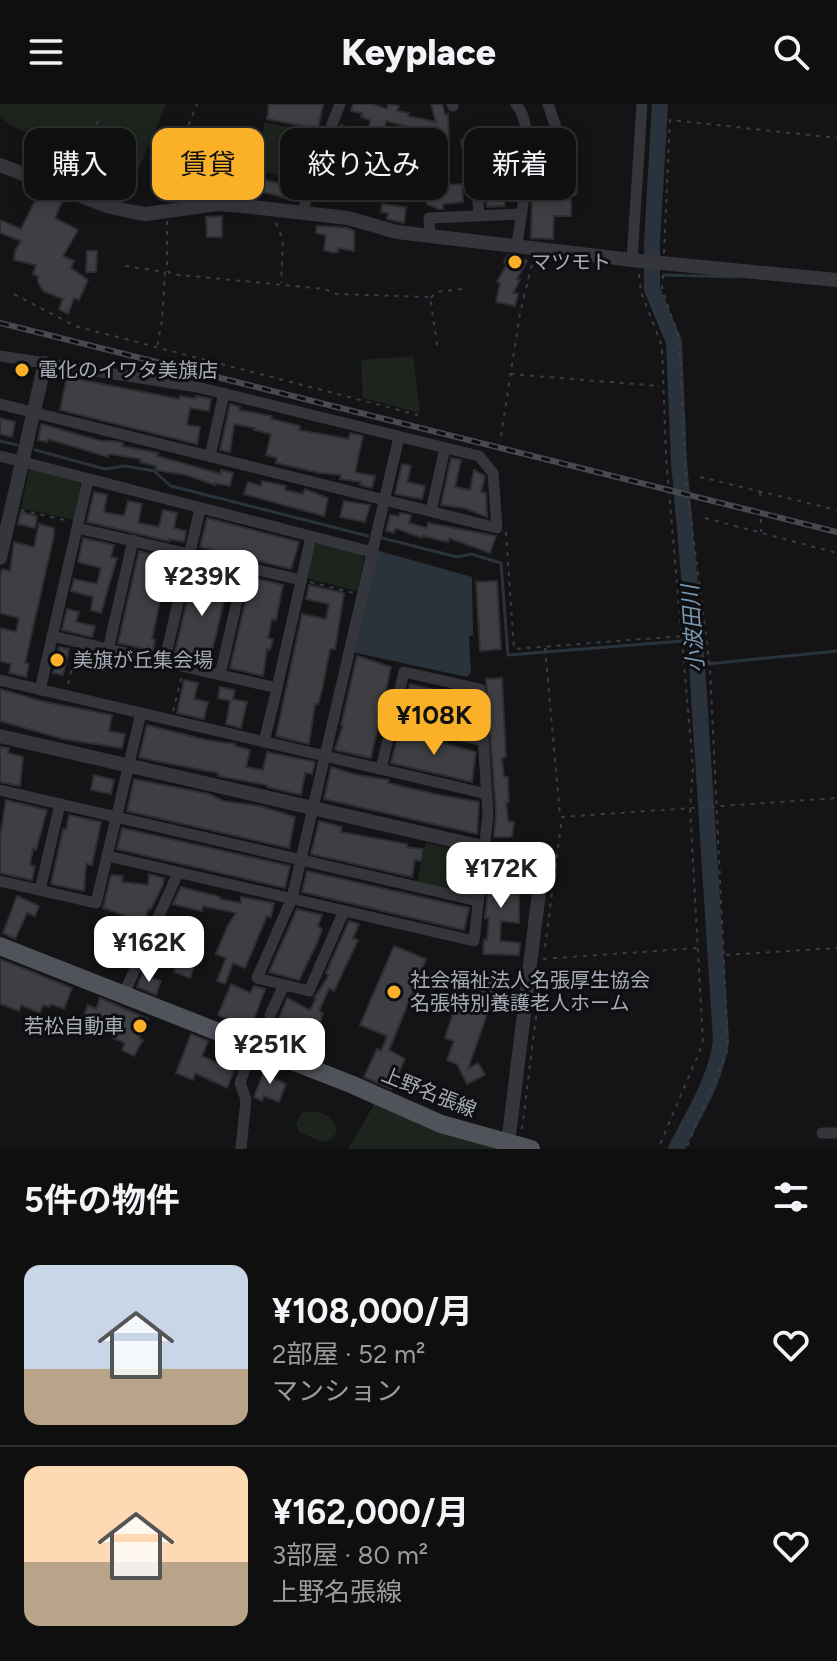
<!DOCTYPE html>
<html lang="ja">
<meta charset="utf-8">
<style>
:root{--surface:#0f0f10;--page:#1d1d1e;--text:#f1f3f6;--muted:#9b9c9f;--line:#2f2f30;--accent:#fab128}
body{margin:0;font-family:Figtree,"Noto Sans JP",sans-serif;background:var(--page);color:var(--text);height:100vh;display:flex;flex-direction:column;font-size:30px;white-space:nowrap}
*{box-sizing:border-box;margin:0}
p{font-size:26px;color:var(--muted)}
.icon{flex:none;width:44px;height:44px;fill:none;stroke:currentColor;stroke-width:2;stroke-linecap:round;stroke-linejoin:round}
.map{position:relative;height:1045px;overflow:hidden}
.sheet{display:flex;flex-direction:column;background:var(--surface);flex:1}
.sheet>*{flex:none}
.top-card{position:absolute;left:24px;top:24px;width:790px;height:72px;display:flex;gap:16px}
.price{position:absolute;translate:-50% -68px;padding:0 18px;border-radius:16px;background:#fff;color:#222;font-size:26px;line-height:52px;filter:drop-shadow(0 2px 4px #0008)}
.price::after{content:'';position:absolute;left:50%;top:48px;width:24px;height:18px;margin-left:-12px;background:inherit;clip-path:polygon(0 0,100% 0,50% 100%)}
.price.on{background:var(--accent);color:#111}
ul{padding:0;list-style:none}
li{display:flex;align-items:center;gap:24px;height:200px;padding:0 24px}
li+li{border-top:2px solid var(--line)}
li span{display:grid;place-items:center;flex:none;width:224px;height:160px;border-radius:16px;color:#555}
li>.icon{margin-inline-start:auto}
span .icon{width:96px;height:96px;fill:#fffc;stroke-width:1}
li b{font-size:34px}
h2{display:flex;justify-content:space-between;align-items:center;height:96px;padding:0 24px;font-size:34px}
.pill{padding:0 28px;border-radius:16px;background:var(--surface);box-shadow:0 4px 20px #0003,0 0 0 2px var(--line);font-size:28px;line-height:72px}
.pill.on{background:var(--accent);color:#111}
header{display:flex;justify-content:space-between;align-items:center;height:104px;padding:0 24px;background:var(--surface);font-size:36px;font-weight:800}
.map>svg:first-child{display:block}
</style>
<header><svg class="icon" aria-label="menu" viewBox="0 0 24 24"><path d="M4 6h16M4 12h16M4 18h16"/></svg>Keyplace<svg class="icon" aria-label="search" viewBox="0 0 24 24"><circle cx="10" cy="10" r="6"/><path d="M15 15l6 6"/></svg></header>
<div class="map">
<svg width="837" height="1045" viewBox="0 0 837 1045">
<rect width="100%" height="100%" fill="#141416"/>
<!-- green -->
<g fill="#1c241d">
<path d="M0,0H166L134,77C122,64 93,33 76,29C71,27 63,30 57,30C36,33 15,28 0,12Z"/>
<path d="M265,18L307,28L296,76L255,66Z"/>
<path d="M413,252L420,309L363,294L361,256Z"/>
<path d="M34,365L79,379L81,384L74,416L21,404L29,367Z"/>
<path d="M318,439L362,450L364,455L357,487L306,474L314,441Z"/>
<path d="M426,739L475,750L478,753L475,787L468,791L417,778Z"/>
<path d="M378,994L509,1045H348Z"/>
<path d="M310,1007C324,1009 334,1012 337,1028L331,1035L323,1038L299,1028L296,1020L302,1009Z"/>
</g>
<!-- water -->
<path fill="#2a333b" d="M376,446L472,473L473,531L469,532L471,569L467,573L352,548Z"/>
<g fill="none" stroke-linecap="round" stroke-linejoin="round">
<!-- stream -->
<g stroke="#2a333b" stroke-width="3">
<path d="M664,171L738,173"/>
<path d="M0,337L17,341"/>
<path d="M35,346L105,365L125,362L154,367L171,382L368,432"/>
<path d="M382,434L457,453L471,450L501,459L508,551L695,536"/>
<path d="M697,561L837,547"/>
</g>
<!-- river -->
<path stroke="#2a333b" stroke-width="16" d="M660,0L652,139V185L674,238L679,358L697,561L721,936C717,974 693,1011 676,1045"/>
</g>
<!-- building -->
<g fill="#3e3f43" stroke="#2e2e32" stroke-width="2">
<path d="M269,0H323L318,25L267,15Z"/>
<path d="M353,0H372L387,5L388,0L399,2L397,7L409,9L408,12L436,18L431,0H442L445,11L448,10L449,33H436L411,27L412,24L386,17L384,34L368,33L370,16L361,13L362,9L351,7Z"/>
<path d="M341,21L359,29L353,41L336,35Z"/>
<path d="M476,33L477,41L498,39L503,77L491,78L487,48L464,51L461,36Z"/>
<path d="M184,41L198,46L193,60L179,55Z"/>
<path d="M536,44H544V62L561,65L563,78L534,77Z"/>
<path d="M332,45L405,76L400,88L327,57Z"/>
<path d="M217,66L226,69L219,89L186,79L191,67L213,77Z"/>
<path d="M252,74L289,81L286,94L251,85Z"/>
<path d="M462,80L463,98L443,100V105H439L427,100L426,85L448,84L447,81Z"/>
<path d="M39,89L62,98L55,114L78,126L63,152L74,157L71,164L88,176L79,196L74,194L68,210L59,205L63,195L43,187L38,178V172L33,170L36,161L14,156L15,147L21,137L0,129V116L21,125Z"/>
<path d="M486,90H495V94L504,93L505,102L487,103Z"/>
<path d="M532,95L571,96V112H554L553,135L531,134Z"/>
<path d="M382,100L406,103L404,119L387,115L388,109L381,108Z"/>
<path d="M222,112V133H207L206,113Z"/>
<path d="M317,122L347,124L354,127V147L338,144V148L333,149L324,146L326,131L316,129Z"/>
<path d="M87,147H97L96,168H86Z"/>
<path d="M508,151L518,152L527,157L517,175L520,176L513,189L518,190L515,202L496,198L500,179L497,178L507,160L504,158Z"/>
<path d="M67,273L179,295L180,292L196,295V292L211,295L209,307L190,304L187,321L200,323L197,340L60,306Z"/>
<path d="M230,300L240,303L239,306L272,312L271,315L300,322L299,326L349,335L350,329L363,332L355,368L375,372L372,384L360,381L361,378L340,375L341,371L320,369L276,359L277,354L266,351L271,330L254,326L255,324L234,320L230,348L220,346Z"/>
<path d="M0,314L15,318L12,333L0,330Z"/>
<path d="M41,320L101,337H114L123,339L122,342L158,349L157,352L221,370V366L233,369L230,382L215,379V381L186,371L155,366L156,362L140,358L141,355L109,350L108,353L48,335L47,338L38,336Z"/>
<path d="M451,354L461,356L455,383L470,386L474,366L485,372L481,388L486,389L487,413L464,404L441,401Z"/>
<path d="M402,360L411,362L407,378L425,382L422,395L395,390Z"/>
<path d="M262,377L286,382L285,386L303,390L305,385L328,394L324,412L244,390L248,378L261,382Z"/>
<path d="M94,388L107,391L104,408L124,412L128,397L142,400L138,419L159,423L163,406L177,409L174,424L186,427L184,438L169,435V437L87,418Z"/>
<path d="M344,397L370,401L365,418L340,413Z"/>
<path d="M21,408L37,412L35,424L18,420Z"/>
<path d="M400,409L411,411L409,419L427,424L428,419L496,432L490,449L449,434L448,438L423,432L422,434L395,424L394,429L386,427L390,411L399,412Z"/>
<path d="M207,414L299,438L291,465L200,443Z"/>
<path d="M39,420L54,424V431L25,559L29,560L26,573L9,569L11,560L0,557V524L16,528L19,514L0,509V474L2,465L10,467L14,438L34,443Z"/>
<path d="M83,434L114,441L111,453L117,454L101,509L91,506L93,493L71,487L74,475L97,480L101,464L78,458Z"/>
<path d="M139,447L172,455L168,477L163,492H161L152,535L155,536L153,547L118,539Z"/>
<path d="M211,464L225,467L222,479L228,480L209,560L174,552L193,472L208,475Z"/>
<path d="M251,473L283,481L276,516L272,515L268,534L273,535L270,546L267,545L263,572L230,564Z"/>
<path d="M497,477L501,545L480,547L476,478Z"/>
<path d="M309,481L344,489L335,545H330L322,586L318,600H315L309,640L276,632L302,510L326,515L329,500L306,495Z"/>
<path d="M67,505L79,508L76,518L95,522L92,533L62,526Z"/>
<path d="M59,543L69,545L63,571L53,569Z"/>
<path d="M357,552L391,563L371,654L335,646L343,621H341Z"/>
<path d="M502,574L506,653L502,654L504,673H508V683L509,698H506L508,717L514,718L512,733H494L496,709L486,575Z"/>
<path d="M184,576L198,579L194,595L208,598L204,615L177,609Z"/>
<path d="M410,580L472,595V626L403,610Z"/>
<path d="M220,583L235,586L233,595L247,598L241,624L226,620L230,597L218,594Z"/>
<path d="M0,585L41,597L112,611L109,627L125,630L122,644L63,635L0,617Z"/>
<path d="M147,621L206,636L235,640V642L250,646L246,663L263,666L267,648L315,658L312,670L305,669L301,691L267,683V681L218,672V669L151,656L139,653Z"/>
<path d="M399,627L476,648L472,678L391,659Z"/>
<path d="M0,643L9,644L8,649L23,653L20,682L0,678Z"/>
<path d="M331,663L357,671L389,676L388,679L435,690L479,698L477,730L324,695Z"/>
<path d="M94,671L114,676L111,690L91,686Z"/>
<path d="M134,675L209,690L223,697L260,702L295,713L289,744L127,707Z"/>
<path d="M6,696L47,706L36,746L33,745L30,761L35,762L32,776L0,769V733Z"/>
<path d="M69,711L101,718L92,761L86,760L84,787L51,780L63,725L66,726Z"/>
<path d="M319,717L342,723L341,728L407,740V743L423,745L421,757L415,756L412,773L311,750Z"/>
<path d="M122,724L290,762L285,784L117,745Z"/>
<path d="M491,757L503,758L502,773H519V819L501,817L500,837L520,839L519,851L483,850L484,836H487L489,814H485Z"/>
<path d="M307,767L469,804L464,826L302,788Z"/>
<path d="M149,770L164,774L163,781L151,805L149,804L138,834L126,830L132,814L103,804L111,771L123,772L122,778L148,781Z"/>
<path d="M181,783L220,793V795L241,799V793L274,799L271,813L267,812L245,864L233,859L225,880L217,877L226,854L216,850L228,821L236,809L203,802L202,807L173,800Z"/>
<path d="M17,792L39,802L35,812L27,809L15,835L3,829Z"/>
<path d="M297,805L322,811L318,822L322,825L317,839L299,876L269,868Z"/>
<path d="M349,817L359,820L353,834L358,836L334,887L329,884L319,907L323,909L312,941L301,936L297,946L286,942L293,927L277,920L287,894L310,906L316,895L314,894L329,871L326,869Z"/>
<path d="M188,832L204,837L190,874L174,868L176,864L149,854L157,837L183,846Z"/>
<path d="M394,842L426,855L389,946L405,955L391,985L364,973L377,945L381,947L387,932L360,921Z"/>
<path d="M0,855L72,884L64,905L51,900L50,903L43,901L40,909L21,901L19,907L0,900Z"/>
<path d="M142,870L161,877L156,891L137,883Z"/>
<path d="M492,870L500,873L468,965L478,959L485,971L467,980L457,960L447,956L454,937L445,934L458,894L477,901L485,876L490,877Z"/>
<path d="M231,880L250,889L254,882L265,885L250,926L218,911Z"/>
<path d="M100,894L148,915L139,934L143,936L134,952L122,946L125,939L113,934L117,926L84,912L88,901L96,905Z"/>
<path d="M191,930L208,937L202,952L234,967L227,984L195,969L193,976L176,969Z"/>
<path d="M267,960L277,964L273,974L286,980L279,998L264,992L262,997L254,993Z"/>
</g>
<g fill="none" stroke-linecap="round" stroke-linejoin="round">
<!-- path -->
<g stroke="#3b3d42" stroke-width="2" stroke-dasharray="4 6" stroke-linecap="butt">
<path d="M80,78L99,13"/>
<path d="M158,95L197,0"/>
<path d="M167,117V166L171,170L324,185L336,190L430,193L438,246"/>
<path d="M276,119L283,136L281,179"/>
<path d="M664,149L670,16L837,34"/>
<path d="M125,162L165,168L162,217L157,243"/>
<path d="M639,170L641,188L662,242L666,353L693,664L690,704L703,939L658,1045"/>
<path d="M663,171L662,185L679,234L686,376L710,564L728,945L686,1045"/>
<path d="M14,190L75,222L418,311"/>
<path d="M431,194L436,188L462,185"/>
<path d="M510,270L660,282"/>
<path d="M501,332L520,209L533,156"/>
<path d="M700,373L837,406"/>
<path d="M760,388L761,398"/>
<path d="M21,406L69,417"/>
<path d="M705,414L837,449"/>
<path d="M761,415V428"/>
<path d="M506,428L514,545L682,532"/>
<path d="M310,478L354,489"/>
<path d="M545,544L560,712"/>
<path d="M68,580L76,547"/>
<path d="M173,607L182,571"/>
<path d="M545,843L562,713L837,694"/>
<path d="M726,851L837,844"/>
<path d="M543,855L698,844"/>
<path d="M522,1025L542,865"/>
</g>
<!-- service -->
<path stroke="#35363b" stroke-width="5" d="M326,37L351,46"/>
<!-- minor -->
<g stroke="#35363b" stroke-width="11">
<path d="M452,0L453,2"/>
<path d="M516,0C539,26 521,107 517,141"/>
<path d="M477,81L479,112"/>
<path d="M524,86L572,87L571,68L548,0"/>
<path d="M303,109L310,77L340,0"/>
<path d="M430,132L429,114L521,110"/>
<path d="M632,156L642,0"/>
<path d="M0,252L197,283L479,352L493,369L497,424L0,300"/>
<path d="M0,352L372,448"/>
<path d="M210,352L224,289"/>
<path d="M431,407L445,344"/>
<path d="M77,424L301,476"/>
<path d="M52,532L277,584L311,433"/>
<path d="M108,546L133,436"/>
<path d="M164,559L200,405"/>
<path d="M220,571L245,463"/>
<path d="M0,576L487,690"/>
<path d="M40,586L88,376"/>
<path d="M393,617L484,637"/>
<path d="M264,638L277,584"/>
<path d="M0,686L478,797"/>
<path d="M108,752L474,837L488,710L480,585L404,568L381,665"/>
<path d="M0,777L96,799L141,609"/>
<path d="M40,786L60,700"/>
<path d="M344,807L309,887L257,874L292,794L399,333"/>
<path d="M123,892L178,769"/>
<path d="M270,911L284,881"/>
<path d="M822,1029H837"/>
<path d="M241,1045L246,995L240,979L253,943"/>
</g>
<!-- tertiary -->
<g stroke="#35363b" stroke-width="14">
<path d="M0,61L107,102L133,108L146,110L218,100L243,102L348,114L397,128L641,157L837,176"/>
<path d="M0,454L45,259"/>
<path d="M0,632L504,748C525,755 534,767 539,788L508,1039"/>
</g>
<!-- primary -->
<path stroke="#51535b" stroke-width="18" d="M0,842L353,981L441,1020L531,1045"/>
<defs>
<path id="rail" d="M0,219L837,428"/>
</defs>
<!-- rail casing -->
<use href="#rail" stroke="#484a50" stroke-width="6"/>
<!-- rail -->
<use href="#rail" stroke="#0f0f11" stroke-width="3" stroke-dasharray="9" stroke-linecap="butt"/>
</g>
<!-- markers -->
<g fill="#fab128" stroke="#0f0f11" stroke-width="3">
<circle cx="515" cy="158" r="8"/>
<circle cx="22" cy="266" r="8"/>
<circle cx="57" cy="556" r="8"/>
<circle cx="394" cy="888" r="8"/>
<circle cx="140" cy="922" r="8"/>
</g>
<g text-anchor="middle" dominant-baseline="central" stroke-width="6" stroke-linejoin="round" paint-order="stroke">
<!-- poi labels -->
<g font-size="20" fill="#a5abb7" stroke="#0f0f11" text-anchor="start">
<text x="531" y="158">マツモト</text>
<text x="38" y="266">電化のイワタ美旗店</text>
<text x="73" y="556">美旗が丘集会場</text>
<text x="410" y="876">社会福祉法人名張厚生協会<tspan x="410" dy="23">名張特別養護老人ホーム</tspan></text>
<text x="124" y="922" text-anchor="end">若松自動車</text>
</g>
<!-- street labels -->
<g font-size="20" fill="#a5abb7" stroke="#0f0f11">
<text transform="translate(429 988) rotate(22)">上野名張線</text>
</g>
<!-- water labels -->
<g font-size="22" font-style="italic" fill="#7a9ab4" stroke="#0f0f11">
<text transform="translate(693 525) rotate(-94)">小波田川</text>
</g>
</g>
</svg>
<b class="price" style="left:202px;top:514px">¥239K</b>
<b class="price on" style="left:434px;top:653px">¥108K</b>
<b class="price" style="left:501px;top:806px">¥172K</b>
<b class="price" style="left:149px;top:880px">¥162K</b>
<b class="price" style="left:270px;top:982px">¥251K</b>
<div class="top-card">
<a class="pill">購入</a>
<a class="pill on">賃貸</a>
<a class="pill">絞り込み</a>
<a class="pill">新着</a>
</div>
</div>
<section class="sheet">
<h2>5件の物件<svg class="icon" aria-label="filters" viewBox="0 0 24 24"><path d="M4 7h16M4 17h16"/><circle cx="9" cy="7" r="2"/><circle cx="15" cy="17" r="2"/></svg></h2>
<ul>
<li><span style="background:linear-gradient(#c9d6e8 65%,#b9a48a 0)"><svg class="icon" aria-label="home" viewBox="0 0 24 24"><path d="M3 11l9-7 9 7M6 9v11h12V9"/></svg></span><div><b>¥108,000/月</b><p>2部屋 · 52 m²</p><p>マンション</p></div><svg class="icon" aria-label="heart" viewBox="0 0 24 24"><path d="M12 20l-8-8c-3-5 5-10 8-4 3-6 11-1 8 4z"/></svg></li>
<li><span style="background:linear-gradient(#ffd9b3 60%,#b9a48a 0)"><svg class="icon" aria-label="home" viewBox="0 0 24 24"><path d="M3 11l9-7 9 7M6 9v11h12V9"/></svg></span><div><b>¥162,000/月</b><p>3部屋 · 80 m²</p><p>上野名張線</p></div><svg class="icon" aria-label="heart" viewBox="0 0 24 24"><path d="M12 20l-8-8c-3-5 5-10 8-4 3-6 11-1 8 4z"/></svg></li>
</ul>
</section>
